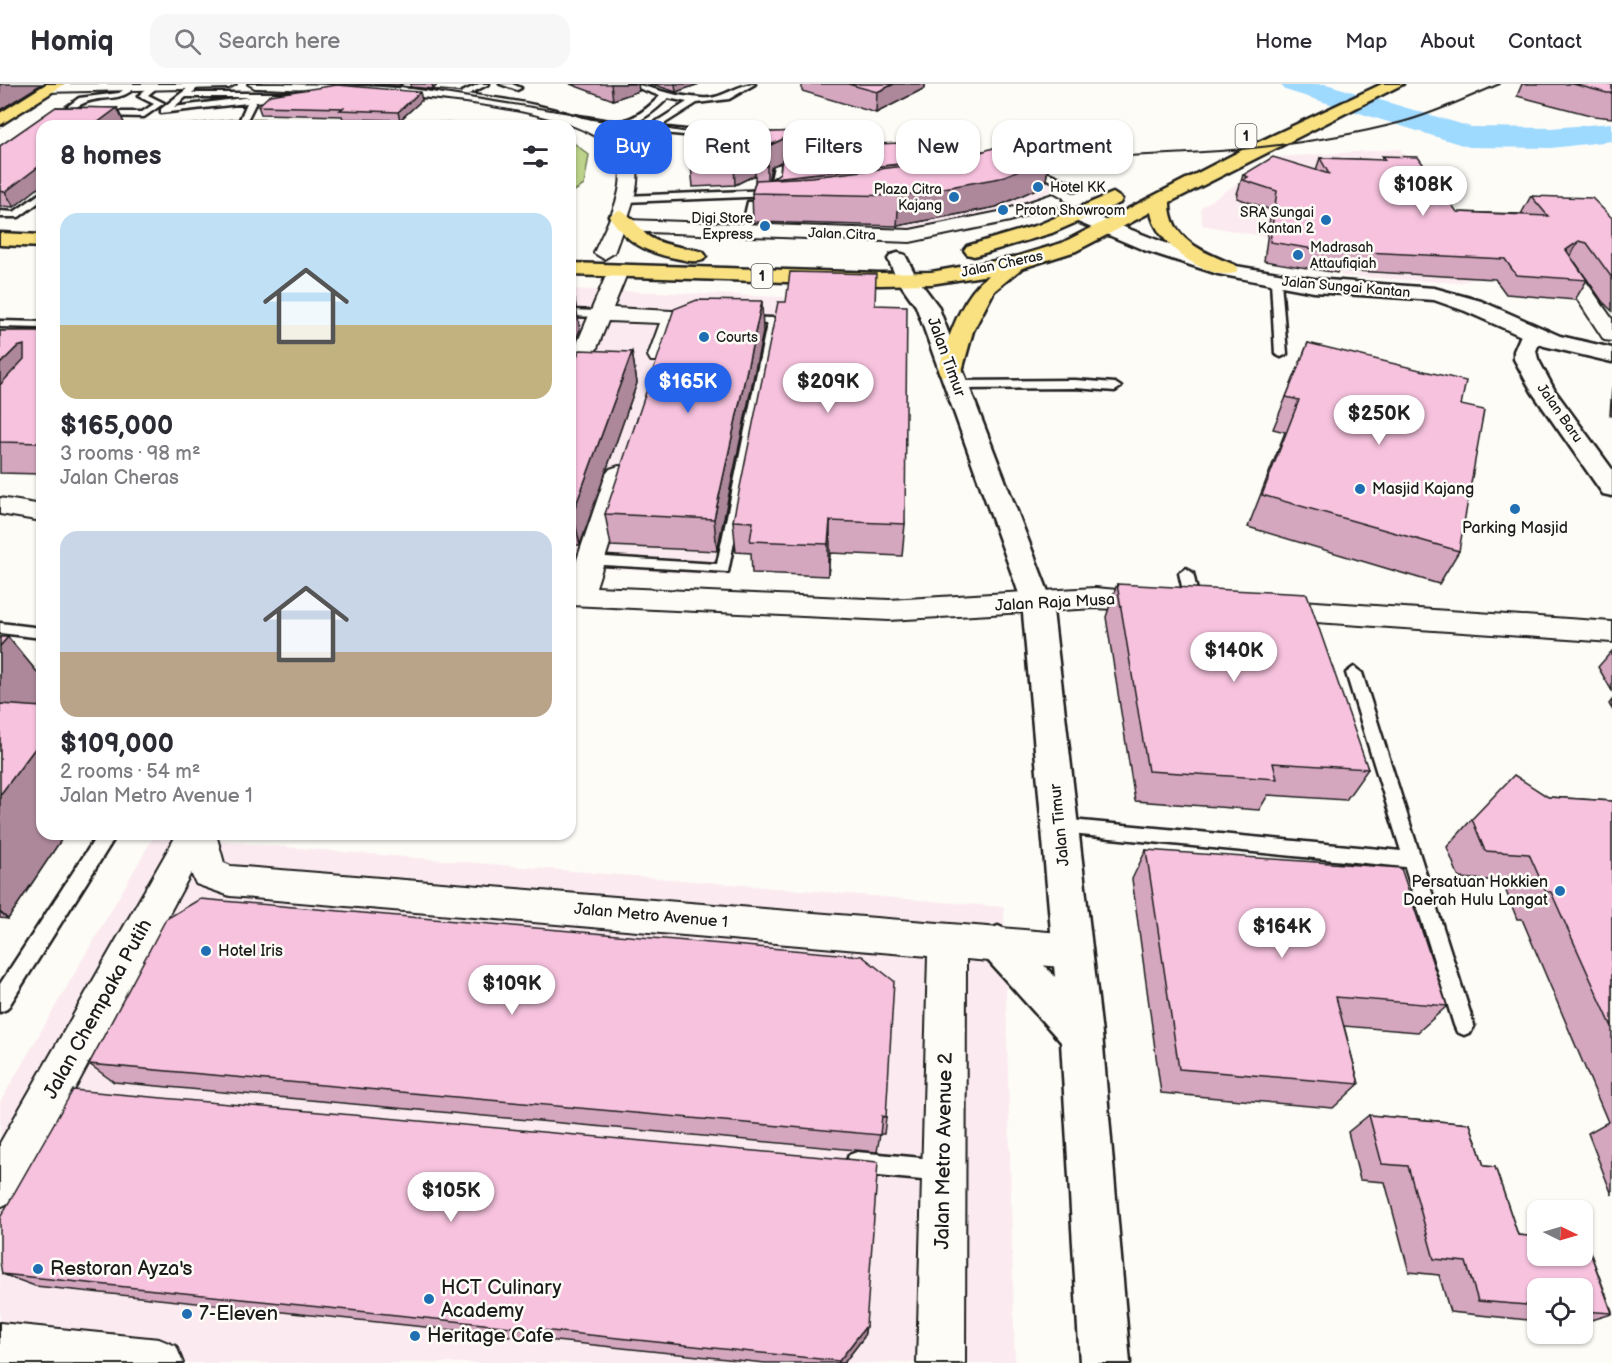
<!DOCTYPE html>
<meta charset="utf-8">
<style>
:root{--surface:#fff;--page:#f7f7f7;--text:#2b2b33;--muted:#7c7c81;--line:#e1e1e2;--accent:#2563eb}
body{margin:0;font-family:"Balsamiq Sans",sans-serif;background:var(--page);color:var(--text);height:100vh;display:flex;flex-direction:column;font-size:22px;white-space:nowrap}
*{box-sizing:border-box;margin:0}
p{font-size:20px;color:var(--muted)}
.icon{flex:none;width:33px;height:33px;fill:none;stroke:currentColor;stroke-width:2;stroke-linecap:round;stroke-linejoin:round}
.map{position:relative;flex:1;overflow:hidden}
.sheet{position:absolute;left:36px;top:36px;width:540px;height:720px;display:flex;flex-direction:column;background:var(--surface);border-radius:18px;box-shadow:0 2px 4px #0004}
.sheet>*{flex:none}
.guide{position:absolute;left:594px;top:36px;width:570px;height:54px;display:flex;gap:12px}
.needle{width:39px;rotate:95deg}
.controls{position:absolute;left:1527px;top:1116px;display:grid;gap:12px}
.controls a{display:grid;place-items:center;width:66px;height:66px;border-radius:12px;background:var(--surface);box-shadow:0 2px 4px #0004;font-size:30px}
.price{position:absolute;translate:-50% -51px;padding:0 14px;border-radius:21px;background:#fff;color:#222;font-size:20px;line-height:39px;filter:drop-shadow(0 2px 3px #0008)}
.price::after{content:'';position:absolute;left:50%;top:36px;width:18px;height:14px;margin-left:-9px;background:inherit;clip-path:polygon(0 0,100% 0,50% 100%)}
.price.on{background:var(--accent);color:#fff}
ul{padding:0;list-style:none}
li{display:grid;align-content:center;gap:12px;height:318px;padding:0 24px}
li span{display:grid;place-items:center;height:186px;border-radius:18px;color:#555}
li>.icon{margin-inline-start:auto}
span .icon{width:108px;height:108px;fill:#fffc;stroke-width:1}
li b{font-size:26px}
h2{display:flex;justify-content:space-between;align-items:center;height:72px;padding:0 24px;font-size:26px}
.chip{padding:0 21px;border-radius:18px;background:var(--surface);box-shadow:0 2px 4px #0004;font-size:21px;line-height:54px}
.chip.on{background:var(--accent);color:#fff}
header{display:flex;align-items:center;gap:36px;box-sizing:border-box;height:84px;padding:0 30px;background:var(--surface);border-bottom:2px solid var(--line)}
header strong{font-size:28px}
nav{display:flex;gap:33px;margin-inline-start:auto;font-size:21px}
.search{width:420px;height:54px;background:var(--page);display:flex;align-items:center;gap:15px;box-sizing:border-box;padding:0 21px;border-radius:18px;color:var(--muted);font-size:22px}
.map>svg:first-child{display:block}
</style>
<header>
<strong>Homiq</strong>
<div class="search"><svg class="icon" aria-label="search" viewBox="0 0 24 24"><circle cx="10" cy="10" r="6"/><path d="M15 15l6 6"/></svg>Search here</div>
<nav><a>Home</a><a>Map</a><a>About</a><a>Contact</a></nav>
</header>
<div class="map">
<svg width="1612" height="1279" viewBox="0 0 1612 1279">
<rect width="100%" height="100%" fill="#fdfcf7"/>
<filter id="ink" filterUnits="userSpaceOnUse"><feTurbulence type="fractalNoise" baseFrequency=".0167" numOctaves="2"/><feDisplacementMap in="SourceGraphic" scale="12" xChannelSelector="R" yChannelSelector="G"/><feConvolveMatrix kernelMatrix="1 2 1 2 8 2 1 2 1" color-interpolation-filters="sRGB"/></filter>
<g filter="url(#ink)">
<!-- built -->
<g fill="#fbebf0">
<path d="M1400,65L1487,192L1459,199L1341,192L1335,175L1271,154L1202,141L1201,123L1278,73Z"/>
<path d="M1011,81L1061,103L1000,130L908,148L749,143L754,122Z"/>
<path d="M570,205L785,213L729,492L570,482Z"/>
<path d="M154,752L1004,823L1015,1279H0V1018Z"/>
</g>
<!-- green -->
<g fill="#bcd38a" stroke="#6c7853" stroke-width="1.5">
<path d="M234,35L535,40L541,42H179Z"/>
<path d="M570,56L589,71L584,101L570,110Z"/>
</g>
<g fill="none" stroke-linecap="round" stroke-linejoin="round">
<!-- river -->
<path fill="#9ed9fe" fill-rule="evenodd" d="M1280,0H1326L1471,43L1551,44L1612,39V57L1551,64L1469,63L1285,6Z"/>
<defs>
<g id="service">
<path d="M132,0L137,2C119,20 104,10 84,19C67,26 55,42 41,42L79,14L119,9Z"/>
<path d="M152,0L160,1L148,11L164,19L144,33L97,32L93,30L97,28H142L154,20L138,12Z"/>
<path d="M193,0H202L192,9H292L296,11L289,14L256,18L244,42L238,40L247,19L161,29V25ZM186,13H250L174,23Z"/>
<path d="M403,0H411L402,10H396Z"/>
<path d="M479,0H489L457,16L450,14Z"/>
<path d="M500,0H512L521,4L517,6Z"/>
<path d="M627,0C642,0 654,6 669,9C679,12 691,13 701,14C721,17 736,0 755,0L729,15L697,19L659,43L712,49L715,54L652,48L635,59L625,73L621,70L629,55L687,18L668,14C644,38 625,48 591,41C582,39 571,38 564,33L568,31C611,40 627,46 660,12Z"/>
<path d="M780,56L837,62L841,65L837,68L777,61V57Z"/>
<path d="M881,66L990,69L994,72L990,75L878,71L877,69Z"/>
<path d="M798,76L801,77V81L781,86L778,109L773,112L625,118L620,115L625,112L769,106L774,82Z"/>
<path d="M1028,80L1081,103L1083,105L1075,107L1025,85L1024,83Z"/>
<path d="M42,108V116L19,133H0V127L14,128Z"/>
<path d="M1050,113H1056L1085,132L1077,134L1050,117Z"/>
<path d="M777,117V121L755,123L749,146L741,148L748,118Z"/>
<path d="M1276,194L1281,197L1287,270L1281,273L1275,270L1271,197Z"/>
<path d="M570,226L600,227L605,230L600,233L570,232Z"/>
<path d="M741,233L773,234L779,237L728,488L585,480L583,477L585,474L590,472L717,480L767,240L737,238V234Z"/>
<path d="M0,237L42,238V244L0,243Z"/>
<path d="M1075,296L1115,299L1121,303L1115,307L1075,304L956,305L950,301L956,297Z"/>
<path d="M1186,484L1193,489L1200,520L1193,525L1186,520L1179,489Z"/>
<path d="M0,539L42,544V554L0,549Z"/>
<path d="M1354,583L1362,589L1474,941L1471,948L1464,951L1457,948L1454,941L1405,783L1060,749L1054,747L1051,742L1054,737L1060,735L1401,767L1346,589Z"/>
<path d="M98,750H117L7,925L0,928V900Z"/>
<path d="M857,1068L944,1076L952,1079L955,1087L952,1095L944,1098L857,1090L849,1087L846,1079L849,1071Z"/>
</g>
<g id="minor">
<path d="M49,0H236L229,4L44,8L41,5Z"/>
<path d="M248,0C320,0 598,0 633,70C643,91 634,116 627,136L910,146L999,128L1053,110L1062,115L1059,119L1010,137L910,158L622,147L614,169L604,175L594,169C605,143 630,103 617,74C591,11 319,6 255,4Z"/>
<path d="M1567,178L1574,180L1612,235V257L1604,256L1557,184Z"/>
<path d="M618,181L625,183L628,187L613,224L672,227L679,229L682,233L670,272L667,277H651L648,272L660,239L608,237L581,303L578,308L570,310V276L608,187L611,183Z"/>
<path d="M619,382L628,385L632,390L596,503L889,516L1095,504L1163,510L1167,517L1163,524L1153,527L1095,524L889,536L570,521V496L606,390L610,385Z"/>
<path d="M0,414L42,421V437L0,430Z"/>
<path d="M1272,515L1612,538V558L1272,535L1262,532L1258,525L1262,518Z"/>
<path d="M177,750H216L224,779L231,782L1073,850L1086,855L1092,867L1086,879L1073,884L966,875L965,1279H917L928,872L230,812L196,800L191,789L15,1116L0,1123V1059Z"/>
<path d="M0,1239L159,1255L176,1262L183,1279H0Z"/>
</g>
<path id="tertiary" d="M1532,242L1540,244L1543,249L1536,267L1538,275L1555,307L1612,385V412L1603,410L1532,308L1514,275V267L1524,244Z"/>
<g id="secondary">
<path d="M1080,126L1183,166L1230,181L1314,195L1434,204L1481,217L1560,252L1612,264V278L1544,262L1465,227L1434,216L1314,208L1218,190L1144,166L1073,136L1070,132Z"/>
<path d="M898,169L905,171L917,194L938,222L1052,518L1102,950L1130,1279H1080L1061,958L984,872L978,860L984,848L998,842L1012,848L1055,893L1022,518L916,222L897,195L888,175L891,171Z"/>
</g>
<g id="primary">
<path d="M46,0H65L0,41V29Z"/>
<path d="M1382,0H1403L1170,118C1169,156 1205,169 1235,181L1238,185L1235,189C1206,197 1155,158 1151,128L1076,167L1022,184L994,207L973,247L962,287L958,292H942L938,287C949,253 960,213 989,191L931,200L880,201L570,191V179L880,189L931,188L1012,174L1062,159L1250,62Z"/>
<path d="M1113,109L1122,115L1120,119L1052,149L974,172L967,170L964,166L967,162L1038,141Z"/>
<path d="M619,126C632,129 639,147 651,154C667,163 686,163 703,168L706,172L703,176C694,179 685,176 675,174C644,168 627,158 609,132Z"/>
<path d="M0,149L42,151V163L0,161Z"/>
</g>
</defs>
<!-- service casing -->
<use href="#service" stroke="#1c1c1c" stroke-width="5"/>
<!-- minor casing -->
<use href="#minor" stroke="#1c1c1c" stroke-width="4"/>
<!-- tertiary casing -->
<use href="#tertiary" stroke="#1c1c1c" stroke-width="5"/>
<!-- secondary casing -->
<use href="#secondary" stroke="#1c1c1c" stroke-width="5"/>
<!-- primary casing -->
<use href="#primary" stroke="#1c1c1c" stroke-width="5"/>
<!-- service -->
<use href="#service" fill="#fdfcf7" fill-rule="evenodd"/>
<!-- minor -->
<use href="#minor" fill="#fdfcf7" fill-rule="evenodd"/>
<!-- tertiary -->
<use href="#tertiary" fill="#fdfcf7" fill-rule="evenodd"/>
<!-- secondary -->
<use href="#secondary" fill="#fdfcf7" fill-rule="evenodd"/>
<!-- primary -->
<use href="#primary" fill="#f9e181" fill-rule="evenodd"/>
<!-- rail -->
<g stroke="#1c1c1c" stroke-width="2">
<path d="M388,0L707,51"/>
<path d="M819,60L861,64"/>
<path d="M784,61L826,65"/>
<path d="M889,71L982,74"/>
<path d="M1033,75C1156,71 1281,70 1402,38C1436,29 1468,13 1500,0"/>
</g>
</g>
<!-- wall -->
<g fill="#d4a7bf" stroke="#1c1c1c" stroke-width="1.5" fill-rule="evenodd">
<path d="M340,0H401L399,2Z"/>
<path d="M411,0H438L433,5L411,3Z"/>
<path d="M570,0H638L639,7L613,16Z"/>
<path d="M649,0H699L676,8L655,1Z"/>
<path d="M802,0H925V4L876,29L802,7Z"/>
<path d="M1522,0H1612V34L1594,32L1517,12Z"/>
<path d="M422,16L400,36L343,35L342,32L261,30L258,22Z"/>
<path d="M56,23L117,24L124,39L119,42H42V101L14,123L0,122V62Z"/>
<path d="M700,43L747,49L800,47V64L914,83L1050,73L1045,101L996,123L897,142L753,138L752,109L755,98V91L735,101L693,103L691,81ZM781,77L780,89L773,94V95L769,96L771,83Z"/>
<path d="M1382,72L1457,128L1521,130L1531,112L1612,134V227L1602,217L1575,178L1587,196L1575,216L1506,210L1495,195L1338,186L1337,189L1264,177L1271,126L1237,114L1238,110H1237L1243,91L1316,86L1320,74L1381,76Z"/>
<path d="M875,221L905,440L902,472L830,469L828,492L752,489L751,469L736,468L733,437Z"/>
<path d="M0,247H42V390L0,389Z"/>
<path d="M763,248L717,467L611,462L605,430Z"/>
<path d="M1308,259L1461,321L1459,467L1439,500L1248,443L1285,348L1273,345Z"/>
<path d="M632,268L637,299L580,461H570V279Z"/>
<path d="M1612,303V332L1610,331Z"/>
<path d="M1117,500L1368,685L1346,716L1268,711L1259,726L1135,717L1106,533Z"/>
<path d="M0,553H8L42,594V750H65L8,835L0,834Z"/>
<path d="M1612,567V607L1598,583Z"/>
<path d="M1612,616V625L1609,620Z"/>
<path d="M1548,713L1612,717V1111L1588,1049L1608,1038L1522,835H1517L1502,797L1459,794L1447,763L1472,735Z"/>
<path d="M1146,766L1447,922L1418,948L1344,942L1359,1000L1333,1024L1161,1009L1132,795Z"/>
<path d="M89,980L886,1033L884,1050H880L877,1068L114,998Z"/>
<path d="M1369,1031L1470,1040L1484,1082L1495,1083L1518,1151L1538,1153V1172H1582V1157H1586L1612,1227V1230L1582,1239V1204H1538V1237L1450,1228L1439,1191L1409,1188L1385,1098L1360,1096L1348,1048Z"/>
<path d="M2,1190L866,1242L864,1253L844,1279H765L35,1202Z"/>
</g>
<!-- shaded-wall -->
<g fill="#ad889b" stroke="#1c1c1c" stroke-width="1.5">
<path d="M0,0H42L0,26Z"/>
<path d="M432,0H438L433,5Z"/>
<path d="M611,0H638L639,7L613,16Z"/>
<path d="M675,0H699L676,8Z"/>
<path d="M894,0H925V4L876,29L877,8Z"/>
<path d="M420,8L422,16L400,36L398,28Z"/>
<path d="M117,24L124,39L119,42H93Z"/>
<path d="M800,47V68L771,83L767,104V82L764,64Z"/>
<path d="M757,68L755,82V91L735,101L734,79Z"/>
<path d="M1050,73L1045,101L996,123L897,142L899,112Z"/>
<path d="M908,79L906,99L773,110V94Z"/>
<path d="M42,80V101L14,123L5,108Z"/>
<path d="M1579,157L1568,176L1566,166Z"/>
<path d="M575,216L580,246L570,270V227Z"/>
<path d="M762,217L763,248L717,467L714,435Z"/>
<path d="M24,261L42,289L0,333V280L17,263Z"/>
<path d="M632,268L637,299L580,461L573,429Z"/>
<path d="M830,437V469L828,492V460Z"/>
<path d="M8,553L42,594V629L0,663V562Z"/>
<path d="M42,655V750H65L8,835L0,828V711Z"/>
<path d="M866,1242L864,1253L844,1279H839V1277Z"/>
</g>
<!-- building -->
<g fill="#f7c2de" stroke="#1c1c1c" stroke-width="1.5">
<path d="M848,0H894L877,8Z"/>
<path d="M1573,0H1612V9H1607Z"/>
<path d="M337,1L420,8L398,28L340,26L343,24L258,22L270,11Z"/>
<path d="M56,23L117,24L93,42H42V80L5,108L0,107V62Z"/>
<path d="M742,38H746L747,49L800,47L764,64H770L767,82H755L757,68L734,79L691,81L690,44L700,43V39Z"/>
<path d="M1014,57L1050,73L1000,94L899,112L752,109L756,96L812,93L913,81L914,83L948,79Z"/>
<path d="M898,59L908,79L773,94L780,89L783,68L798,64Z"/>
<path d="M1382,72L1418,73L1457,128L1548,132L1531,112L1592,114L1612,134V194L1587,159L1579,157L1566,166L1587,196L1516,191L1505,175L1345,167V170L1270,158L1277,107L1243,96L1248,93L1243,91L1273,73L1329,90L1320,74L1385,76Z"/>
<path d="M790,188L876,190L875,221L907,222L905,440L830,437L828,460L750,457L753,438L733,437L778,218H786Z"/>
<path d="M570,216H575L570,227Z"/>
<path d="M697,216L762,217L714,435L605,430L674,225Z"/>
<path d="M0,247H42V359L0,358V301L24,275V261L17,263L0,280Z"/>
<path d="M1308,259L1466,297L1461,321L1484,326L1459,467L1262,411L1299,316L1286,313Z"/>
<path d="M580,266L632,268L573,429H570V279L574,278Z"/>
<path d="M1117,500L1307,510L1368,685L1273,679L1277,695L1148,687Z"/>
<path d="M0,553H8L0,562Z"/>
<path d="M0,620L42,623V655L0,711Z"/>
<path d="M1514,691L1548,713L1612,717V943L1551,808H1546L1529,770L1485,767L1472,735Z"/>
<path d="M1146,766L1401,784L1447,922L1336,913L1359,1000L1179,985Z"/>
<path d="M200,815L862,872L894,897L886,1033L882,1032L880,1051L89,980L166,835Z"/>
<path d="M73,1006L878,1078L866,1242L839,1277L2,1190L0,1178V1134Z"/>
<path d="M1369,1031L1470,1040L1484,1082L1495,1083L1518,1151L1538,1153V1172H1582V1157H1586L1612,1229L1582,1227V1204H1538V1222L1478,1217L1466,1178L1434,1175L1408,1082L1382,1080Z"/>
</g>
</g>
<!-- markers -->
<g fill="#1f6fb2" stroke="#fdfcf7" stroke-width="2">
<circle cx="1038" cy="103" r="6"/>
<circle cx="954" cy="113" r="6"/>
<circle cx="1003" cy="126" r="6"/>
<circle cx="1326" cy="136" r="6"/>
<circle cx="765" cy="142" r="6"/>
<circle cx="1298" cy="171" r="6"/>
<circle cx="704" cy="253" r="6"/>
<circle cx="1360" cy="405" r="6"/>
<circle cx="1515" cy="425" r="6"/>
<circle cx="1560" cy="807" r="6"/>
<circle cx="206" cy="867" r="6"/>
<circle cx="38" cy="1185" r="6"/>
<circle cx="429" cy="1215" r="6"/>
<circle cx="187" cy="1230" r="6"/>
<circle cx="415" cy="1252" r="6"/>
</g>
<g text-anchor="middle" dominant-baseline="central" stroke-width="5" stroke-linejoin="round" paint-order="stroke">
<!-- far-poi labels -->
<g font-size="14" fill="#1c1c1c" stroke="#fdfcf7" text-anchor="start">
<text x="1050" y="103">Hotel KK</text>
<text x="942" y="105" text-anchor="end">Plaza Citra<tspan x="942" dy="16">Kajang</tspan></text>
<text x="1015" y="126">Proton Showroom</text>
<text x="1314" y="128" text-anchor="end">SRA Sungai<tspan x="1314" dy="16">Kantan 2</tspan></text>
<text x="753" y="134" text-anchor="end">Digi Store<tspan x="753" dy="16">Express</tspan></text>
<text x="1310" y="163">Madrasah<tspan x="1310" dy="16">Attaufiqiah</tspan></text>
<text x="716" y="253">Courts</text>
</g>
<!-- far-street labels -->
<g font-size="14" fill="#1c1c1c" stroke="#fdfcf7">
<text transform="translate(842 150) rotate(2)">Jalan Citra</text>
<text transform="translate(1002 180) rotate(-12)">Jalan Cheras</text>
<text transform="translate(1346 203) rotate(5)">Jalan Sungai Kantan</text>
<text transform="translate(1560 329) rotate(55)">Jalan Baru</text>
</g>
<!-- shield labels -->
<g fill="#fdfcf7" stroke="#605f5e" stroke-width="1.5">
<rect x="1235.5" y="40" width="21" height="24" rx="4.5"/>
<rect x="751.5" y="180" width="21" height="24" rx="4.5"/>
</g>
<g font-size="15" font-weight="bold" fill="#1c1c1c">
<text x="1246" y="52">1</text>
<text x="762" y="192">1</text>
</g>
<!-- street labels -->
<g font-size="16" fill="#1c1c1c" stroke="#fdfcf7">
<text transform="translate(946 273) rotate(70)">Jalan Timur</text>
<text transform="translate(1055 519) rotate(-3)">Jalan Raja Musa</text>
<text transform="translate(1060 741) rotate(-96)">Jalan Timur</text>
<text transform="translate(651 832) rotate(5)">Jalan Metro Avenue 1</text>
</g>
<!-- poi labels -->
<g font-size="16" fill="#1c1c1c" stroke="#fdfcf7" text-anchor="start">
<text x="1372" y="405">Masjid Kajang</text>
<text x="1515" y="444" text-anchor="middle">Parking Masjid</text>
<text x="1548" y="798" text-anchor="end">Persatuan Hokkien<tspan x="1548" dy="18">Daerah Hulu Langat</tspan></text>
<text x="218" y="867">Hotel Iris</text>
</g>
<!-- near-street labels -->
<g font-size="20" fill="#1c1c1c" stroke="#fdfcf7">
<text transform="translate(98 925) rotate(-61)">Jalan Chempaka Putih</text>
<text transform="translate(944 1067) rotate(-89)">Jalan Metro Avenue 2</text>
</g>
<!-- near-poi labels -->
<g font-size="20" fill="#1c1c1c" stroke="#fdfcf7" text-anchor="start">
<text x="50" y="1185">Restoran Ayza's</text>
<text x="441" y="1204">HCT Culinary<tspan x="441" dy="23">Academy</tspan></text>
<text x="199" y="1230">7-Eleven</text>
<text x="427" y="1252">Heritage Cafe</text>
</g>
</g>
</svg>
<div class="controls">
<a><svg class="needle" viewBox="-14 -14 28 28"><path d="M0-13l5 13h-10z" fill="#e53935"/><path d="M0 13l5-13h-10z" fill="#7c7c81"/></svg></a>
<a><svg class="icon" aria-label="locate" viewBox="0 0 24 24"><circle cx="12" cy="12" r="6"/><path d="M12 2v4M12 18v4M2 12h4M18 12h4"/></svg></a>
</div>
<b class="price" style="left:1423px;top:133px">$108K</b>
<b class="price on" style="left:688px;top:330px">$165K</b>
<b class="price" style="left:828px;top:330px">$209K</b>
<b class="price" style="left:1379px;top:362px">$250K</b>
<b class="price" style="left:1234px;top:599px">$140K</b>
<b class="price" style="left:1282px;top:875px">$164K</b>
<b class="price" style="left:512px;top:932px">$109K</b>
<b class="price" style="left:451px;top:1139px">$105K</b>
<div class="guide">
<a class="chip on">Buy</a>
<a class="chip">Rent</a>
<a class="chip">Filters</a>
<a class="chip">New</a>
<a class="chip">Apartment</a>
</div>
<section class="sheet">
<h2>8 homes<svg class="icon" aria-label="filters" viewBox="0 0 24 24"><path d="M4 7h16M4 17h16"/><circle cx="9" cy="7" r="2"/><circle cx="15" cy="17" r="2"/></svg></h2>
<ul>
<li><span style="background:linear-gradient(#bfe0f5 60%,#c2b280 0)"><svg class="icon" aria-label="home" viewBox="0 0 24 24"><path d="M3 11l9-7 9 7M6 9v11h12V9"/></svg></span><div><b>$165,000</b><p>3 rooms · 98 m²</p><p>Jalan Cheras</p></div></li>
<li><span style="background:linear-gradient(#c9d6e8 65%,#b9a48a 0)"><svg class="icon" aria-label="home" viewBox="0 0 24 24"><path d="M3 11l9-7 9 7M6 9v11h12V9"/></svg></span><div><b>$109,000</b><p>2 rooms · 54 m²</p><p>Jalan Metro Avenue 1</p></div></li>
</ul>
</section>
</div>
